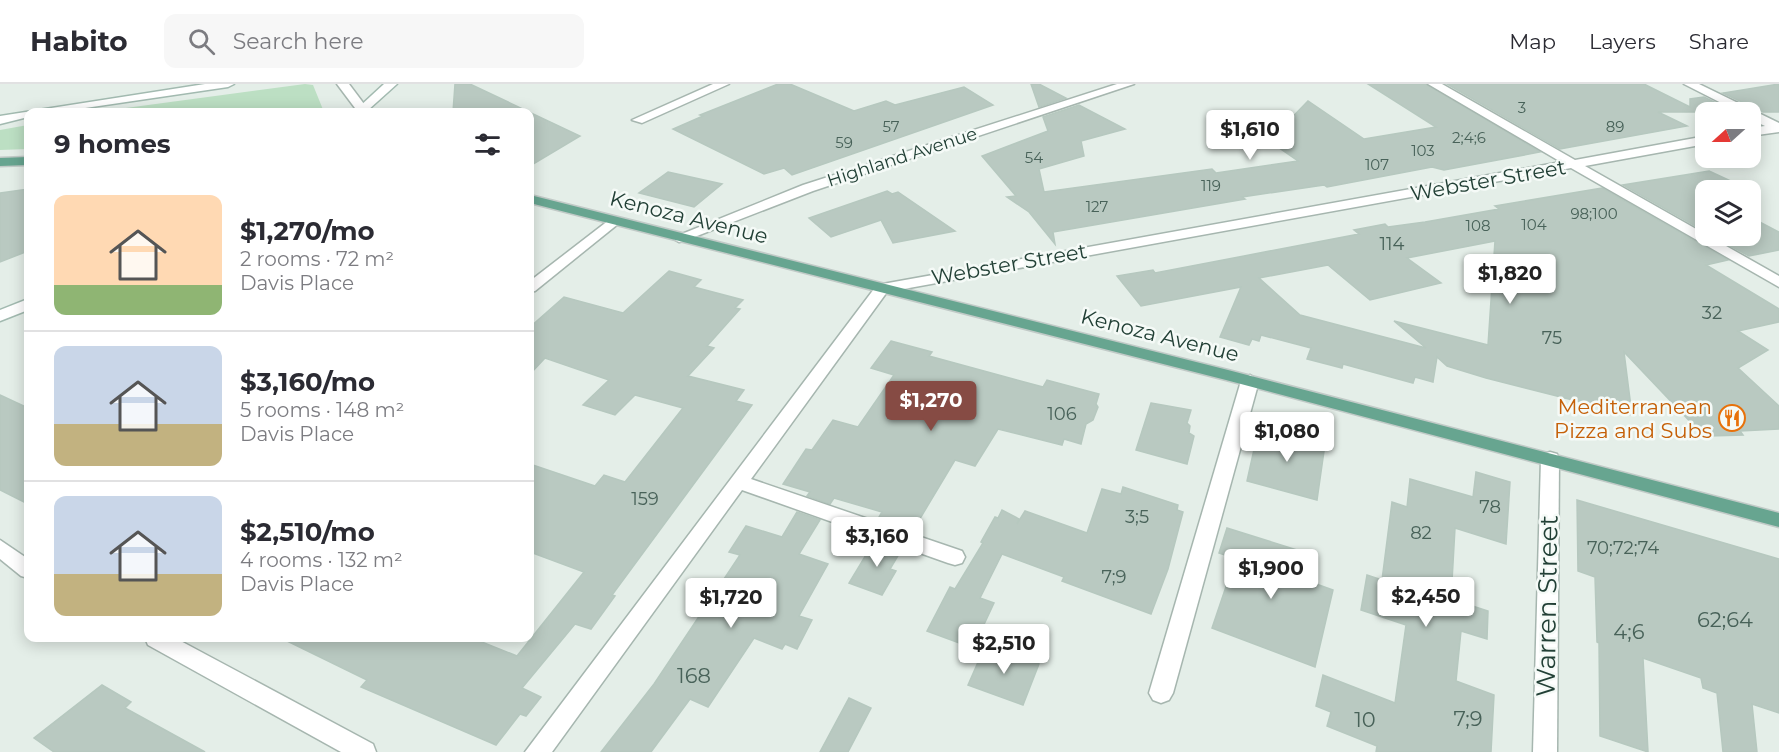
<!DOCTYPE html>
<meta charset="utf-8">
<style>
:root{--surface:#fff;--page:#f7f7f7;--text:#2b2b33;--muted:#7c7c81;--line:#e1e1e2;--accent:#864b44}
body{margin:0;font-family:Montserrat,sans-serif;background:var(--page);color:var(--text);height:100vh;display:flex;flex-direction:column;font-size:22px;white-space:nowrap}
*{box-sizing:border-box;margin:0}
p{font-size:20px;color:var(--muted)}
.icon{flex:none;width:33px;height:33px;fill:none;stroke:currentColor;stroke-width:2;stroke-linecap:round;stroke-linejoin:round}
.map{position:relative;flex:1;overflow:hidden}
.panel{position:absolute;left:24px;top:24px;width:510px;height:534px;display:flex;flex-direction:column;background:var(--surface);border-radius:12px;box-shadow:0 3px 15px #0003}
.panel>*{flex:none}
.needle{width:39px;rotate:249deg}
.controls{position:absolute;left:1695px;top:18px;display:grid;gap:12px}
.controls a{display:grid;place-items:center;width:66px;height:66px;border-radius:12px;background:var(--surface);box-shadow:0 3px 15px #0003;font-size:30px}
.price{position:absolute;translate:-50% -51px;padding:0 14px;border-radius:6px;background:#fff;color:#222;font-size:20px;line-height:39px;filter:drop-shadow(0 2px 3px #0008)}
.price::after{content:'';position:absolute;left:50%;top:36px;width:18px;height:14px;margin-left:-9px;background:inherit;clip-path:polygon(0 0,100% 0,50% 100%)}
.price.current{background:var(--accent);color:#fff}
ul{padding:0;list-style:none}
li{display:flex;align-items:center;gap:18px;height:150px;padding:0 30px}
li+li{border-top:2px solid var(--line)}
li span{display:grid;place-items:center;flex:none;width:168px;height:120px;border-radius:12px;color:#555}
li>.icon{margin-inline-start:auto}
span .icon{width:72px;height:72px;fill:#fffc;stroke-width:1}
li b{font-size:26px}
h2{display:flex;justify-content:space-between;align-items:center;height:72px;padding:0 30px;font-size:26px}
header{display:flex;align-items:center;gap:36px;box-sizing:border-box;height:84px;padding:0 30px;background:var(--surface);border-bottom:2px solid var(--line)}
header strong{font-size:28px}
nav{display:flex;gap:33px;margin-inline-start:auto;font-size:21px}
.search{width:420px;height:54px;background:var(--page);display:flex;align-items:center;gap:15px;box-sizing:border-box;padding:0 21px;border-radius:12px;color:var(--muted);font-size:22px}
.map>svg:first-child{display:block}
</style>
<header>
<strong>Habito</strong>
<div class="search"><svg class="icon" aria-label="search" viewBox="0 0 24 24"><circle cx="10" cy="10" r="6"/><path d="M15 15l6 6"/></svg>Search here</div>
<nav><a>Map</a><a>Layers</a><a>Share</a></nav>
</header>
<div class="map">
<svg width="1779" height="668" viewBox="0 0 1779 668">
<rect width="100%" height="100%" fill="#e4eee8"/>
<!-- green -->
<g fill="#bcdfc3">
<path d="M305,0L313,1L324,28H96Z"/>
<path d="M28,41V65L0,66V46Z"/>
</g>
<!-- building -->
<g fill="#b9c9c1" stroke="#b6c8bf" stroke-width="1.5" fill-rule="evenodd">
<path d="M455,0H470L580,52L530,82V28H453Z"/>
<path d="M778,0H790L854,27L886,17L895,21L964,3L993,21L792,91L784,84L764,90L673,45L703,32L700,31Z"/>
<path d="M1031,0H1039L1066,14L1039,23Z"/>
<path d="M1368,0H1426L1540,68L1444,86L1432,83L1327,103L1324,101L1242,113L1245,115L1053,148L1055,160L1029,128L1007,113L1016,112L982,72L1048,47L1043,33L1079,21L1125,45L1081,57L1084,72L1039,85L1044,108L1212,85L1216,89L1298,77L1269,57L1308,17L1364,55L1436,43Z"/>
<path d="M1447,0H1644L1690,23V15L1704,13L1735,28H1658L1687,42L1560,65Z"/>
<path d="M1779,0V28H1763L1723,9Z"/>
<path d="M1709,87L1750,106H1706V148L1623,101Z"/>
<path d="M668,88L722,100L694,123L639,109Z"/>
<path d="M1602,104L1728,176L1706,181L1779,225V238L1738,247L1768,266L1738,284L1779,322V345L1740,347L1743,351L1709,352L1706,348H1700L1624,268L1632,331L1486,294L1447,282L1437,273L1433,298L1415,293L1413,299L1343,280L1342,284L1307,275L1311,264L1261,251L1259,257L1252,255L1249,261L1220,253L1241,203L1141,222L1117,192L1153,186L1155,189L1359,150L1354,146L1385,140L1388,143L1425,138L1499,125L1495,122ZM1495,157L1488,261L1394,237L1426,264L1300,231L1259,194L1328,181L1370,216L1441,199L1407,174Z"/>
<path d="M28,105V167L0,178V109Z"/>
<path d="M887,107L892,110L898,108L955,147L893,159L881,136L831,153L809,134Z"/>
<path d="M1750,133L1779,148V166L1749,172L1712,152H1750Z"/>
<path d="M669,187L701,196L694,203L743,216L735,224L740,225L707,262L714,264L688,292L744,306L736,317L752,321L612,511L615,512L591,545L575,540L522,604L541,613L526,632L520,630L496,661L361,603L367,596L281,554H472L517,572L584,488L530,468V380L595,402L604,391L625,398L683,324L635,311L615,331L583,321L609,296L545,274L530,290V243L564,213L623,229Z"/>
<path d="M891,257L932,268L929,272L1043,303L1047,296L1099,310L1096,320L1098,323L1093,336L1086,340L1081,360L1064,355L1062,361L998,345L975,382L955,376L912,448L885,438L887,436L879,433L882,428L834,414L830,420L807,412L810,408L783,400L806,365L812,366L833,336L858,343L894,291L871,284Z"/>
<path d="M0,311L28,324V420L0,406Z"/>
<path d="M1151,319L1191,326L1187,339L1190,342L1189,349L1194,352L1187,380L1136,366Z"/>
<path d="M1259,343L1325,360L1317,416L1247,397Z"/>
<path d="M1476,388L1510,398L1506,460L1455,444L1451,515L1488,527L1487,555L1461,547L1456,597L1494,611L1491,668H1376L1377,662L1327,642L1331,628L1316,622L1323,591L1395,619L1406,541L1361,526L1367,491L1382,496L1392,418L1407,423L1410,395L1473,413Z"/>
<path d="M1123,403L1178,421L1177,426L1183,428L1168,485L1151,530L1062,497L1064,493L1002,470L980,514L994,519L973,564L927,547L950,503L955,505L983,459L981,458L995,433L998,434L1002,426L1019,435L1017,440L1025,427L1087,449L1102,405L1121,410Z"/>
<path d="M1577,416L1779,475V629L1752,620L1757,668H1723L1717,609L1703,604L1701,594L1643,574L1648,668L1600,652L1599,559L1597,558L1595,493L1578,487Z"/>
<path d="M797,428L820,436L799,470L828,480L799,532L812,536L797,565L785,560L782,565L754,554L708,623L690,615L651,668H601L654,600L740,471L729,468L746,442L782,453Z"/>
<path d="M1227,444L1297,466L1291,491L1333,506L1315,583L1212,544L1234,479L1229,478L1231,473L1219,469Z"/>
<path d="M875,456L902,465L890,485L896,487L882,511L849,499Z"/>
<path d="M986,560L1039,580L1023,621L968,601Z"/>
<path d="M102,601L131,618L125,624L205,668H54L34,654Z"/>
<path d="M849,614L871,624L848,668H820Z"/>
</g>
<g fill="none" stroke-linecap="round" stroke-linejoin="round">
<defs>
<g id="street">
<path d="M337,0H349L370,28H358Z"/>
<path d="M713,0H729L642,39L632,36Z"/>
<path d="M1117,0H1134L813,107L684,157L679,158L672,154L803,101Z"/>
<path d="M1428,0H1442L1575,76L1706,52V60L1585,82L1779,192V203L1571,84L887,208L751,395L962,467L965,473L962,479L955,481L948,479L742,406L552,668H525L877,201L1561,78Z"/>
<path d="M1684,0H1699L1779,39V48L1750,52V44L1765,42L1750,35V28H1739Z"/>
<path d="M613,133L618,134V140L535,207L530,208V197Z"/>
<path d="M1250,291L1259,297L1173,609L1169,616L1161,619L1153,616L1149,609L1241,297Z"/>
<path d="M1550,368L1557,370L1559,375L1557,668H1533L1541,375L1543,370Z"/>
<path d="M0,456L28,475V494L21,492L0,475Z"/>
<path d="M145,554H175L373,660L376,668H341L148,561Z"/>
</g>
<g id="secondary">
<path d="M205,0H234L228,3L58,28H28V33L0,40V32Z"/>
<path d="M384,0H397L367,27H359V23Z"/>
<path d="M28,215V226L0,237V226Z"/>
</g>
<g id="primary">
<path d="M28,73V81L0,82V74Z"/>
<path d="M530,111L1228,286L1779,429V443L1226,296L530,119Z"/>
</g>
</defs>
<!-- street casing -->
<use href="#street" stroke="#a6b6af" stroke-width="3"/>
<!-- secondary casing -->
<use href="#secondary" stroke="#a2bab0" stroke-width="3"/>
<!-- primary casing -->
<use href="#primary" stroke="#c1cac7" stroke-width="3"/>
<!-- street -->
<use href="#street" fill="#fff" fill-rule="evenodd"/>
<!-- secondary -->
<use href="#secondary" fill="#fff" fill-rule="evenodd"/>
<!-- primary -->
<use href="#primary" fill="#67a590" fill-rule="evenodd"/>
</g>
<!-- icons -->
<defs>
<symbol id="restaurant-ring" viewBox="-11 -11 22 22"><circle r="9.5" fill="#f5faf7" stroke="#e8710a" stroke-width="1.5"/><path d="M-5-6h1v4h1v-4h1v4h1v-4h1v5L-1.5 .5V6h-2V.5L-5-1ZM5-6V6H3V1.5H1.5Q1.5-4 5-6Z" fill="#e8710a"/></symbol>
</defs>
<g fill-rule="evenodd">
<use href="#restaurant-ring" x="1717" y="319" width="30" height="30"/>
</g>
<g text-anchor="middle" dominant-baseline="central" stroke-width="5" stroke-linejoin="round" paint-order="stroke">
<!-- far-number labels -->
<g font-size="15" fill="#486259">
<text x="1522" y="23">3</text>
<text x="891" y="42">57</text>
<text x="1615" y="42">89</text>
<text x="1469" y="53">2;4;6</text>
<text x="844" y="58">59</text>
<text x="1423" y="66">103</text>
<text x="1034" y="73">54</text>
<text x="1377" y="80">107</text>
<text x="1211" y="101">119</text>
<text x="1097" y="122">127</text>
<text x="1594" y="129">98;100</text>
<text x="1534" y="140">104</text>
<text x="1478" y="141">108</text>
</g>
<!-- far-street labels -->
<g font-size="18" fill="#224036" stroke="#f5faf7">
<text transform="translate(902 73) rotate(-18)">Highland Avenue</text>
</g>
<!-- number labels -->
<g font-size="18" fill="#486259">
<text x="1392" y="160">114</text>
<text x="1712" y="229">32</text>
<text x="1552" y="254">75</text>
<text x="1062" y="330">106</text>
<text x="645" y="415">159</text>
<text x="1490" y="423">78</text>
<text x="1137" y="433">3;5</text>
<text x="1421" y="449">82</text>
<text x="1623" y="464">70;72;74</text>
<text x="1114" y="493">7;9</text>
</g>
<!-- street labels -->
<g font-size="21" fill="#224036" stroke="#f5faf7">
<text transform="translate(1488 96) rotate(-10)">Webster Street</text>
<text transform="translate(689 133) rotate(14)">Kenoza Avenue</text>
<text transform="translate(1009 180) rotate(-10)">Webster Street</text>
<text transform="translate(1160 251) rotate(14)">Kenoza Avenue</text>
</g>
<!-- food labels -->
<g font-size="21" fill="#c56008" stroke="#f5faf7" text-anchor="end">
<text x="1712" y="322">Mediterranean<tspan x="1712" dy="24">Pizza and Subs</tspan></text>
</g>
<!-- near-number labels -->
<g font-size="21" fill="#486259">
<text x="1725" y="535">62;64</text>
<text x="1629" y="547">4;6</text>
<text x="694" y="591">168</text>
<text x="1468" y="634">7;9</text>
<text x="1365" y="635">10</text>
</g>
<!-- near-street labels -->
<g font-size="26" fill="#224036" stroke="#f5faf7">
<text transform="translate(1547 522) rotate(-89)">Warren Street</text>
</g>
</g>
</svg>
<div class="controls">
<a><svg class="needle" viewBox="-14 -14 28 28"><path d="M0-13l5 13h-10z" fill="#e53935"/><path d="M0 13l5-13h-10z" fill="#7c7c81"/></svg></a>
<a><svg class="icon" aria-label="layers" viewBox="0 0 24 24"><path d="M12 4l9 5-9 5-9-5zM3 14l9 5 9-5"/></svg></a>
</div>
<b class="price" style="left:1250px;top:77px">$1,610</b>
<b class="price" style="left:1510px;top:221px">$1,820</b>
<b class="price current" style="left:931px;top:348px">$1,270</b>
<b class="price" style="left:1287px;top:379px">$1,080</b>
<b class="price" style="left:877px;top:484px">$3,160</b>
<b class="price" style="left:1271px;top:516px">$1,900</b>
<b class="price" style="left:1426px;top:544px">$2,450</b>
<b class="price" style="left:731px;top:545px">$1,720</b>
<b class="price" style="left:1004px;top:591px">$2,510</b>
<section class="panel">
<h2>9 homes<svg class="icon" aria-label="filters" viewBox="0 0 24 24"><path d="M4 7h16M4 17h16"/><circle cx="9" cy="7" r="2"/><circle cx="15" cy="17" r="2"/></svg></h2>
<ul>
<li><span style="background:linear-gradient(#ffd9b3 75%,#8fb573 0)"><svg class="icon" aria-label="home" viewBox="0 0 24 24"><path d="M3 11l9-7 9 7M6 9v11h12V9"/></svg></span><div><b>$1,270/mo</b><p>2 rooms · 72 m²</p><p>Davis Place</p></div></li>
<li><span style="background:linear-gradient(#c9d6e8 65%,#c2b280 0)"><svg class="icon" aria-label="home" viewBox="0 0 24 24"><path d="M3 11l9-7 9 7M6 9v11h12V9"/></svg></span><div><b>$3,160/mo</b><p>5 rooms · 148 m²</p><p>Davis Place</p></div></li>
<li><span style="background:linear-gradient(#c9d6e8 65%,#c2b280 0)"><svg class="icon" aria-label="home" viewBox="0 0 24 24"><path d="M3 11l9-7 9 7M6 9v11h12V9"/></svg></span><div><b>$2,510/mo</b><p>4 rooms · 132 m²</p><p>Davis Place</p></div></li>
</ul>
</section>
</div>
